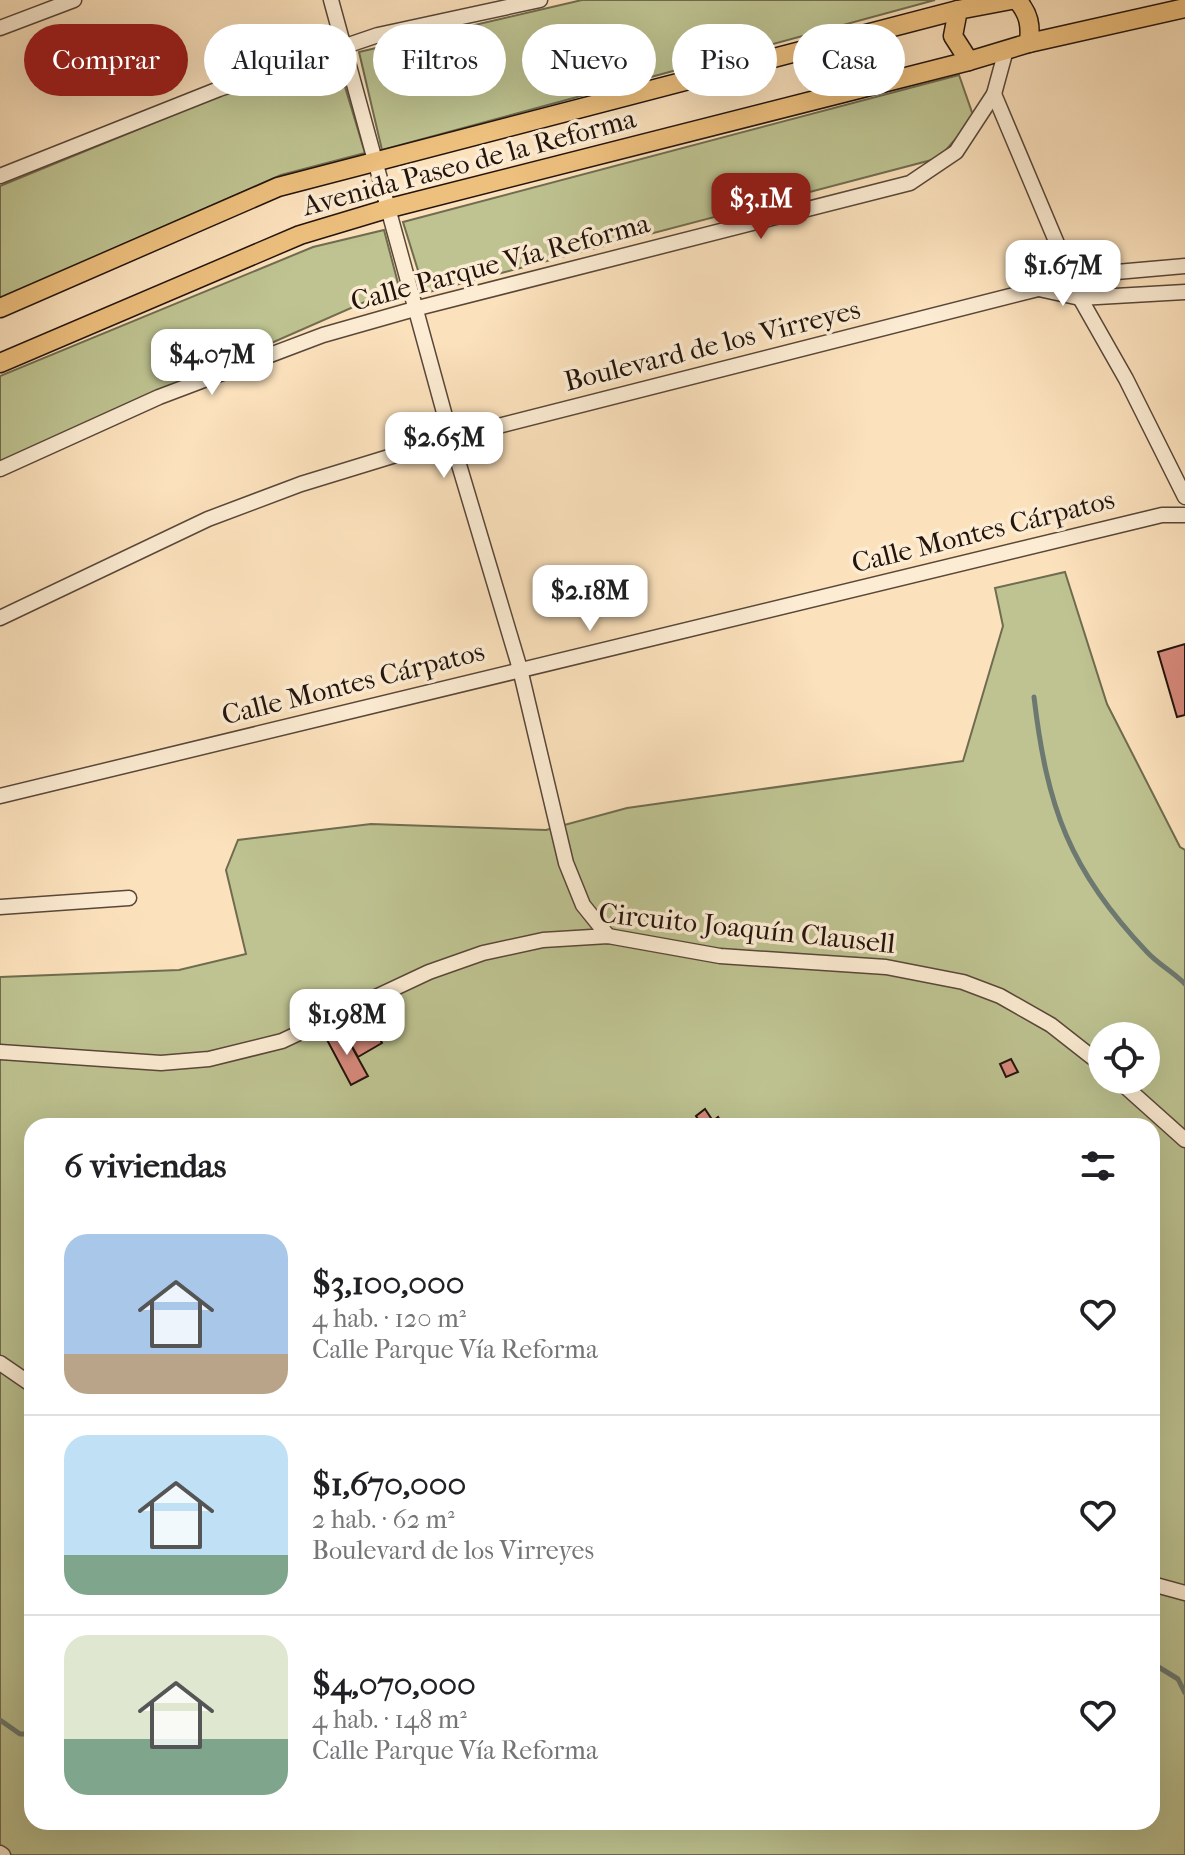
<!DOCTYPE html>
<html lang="es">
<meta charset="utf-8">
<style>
:root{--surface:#fff;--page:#f2f2f2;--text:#202124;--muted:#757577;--line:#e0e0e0;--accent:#8f2418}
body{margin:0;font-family:"IM FELL French Canon",serif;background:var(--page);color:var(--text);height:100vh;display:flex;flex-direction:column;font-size:30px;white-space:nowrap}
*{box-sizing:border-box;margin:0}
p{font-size:26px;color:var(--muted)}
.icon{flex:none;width:44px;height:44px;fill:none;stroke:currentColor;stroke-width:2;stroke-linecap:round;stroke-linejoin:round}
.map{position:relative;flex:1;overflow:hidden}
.drawer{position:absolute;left:24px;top:1118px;width:1136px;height:712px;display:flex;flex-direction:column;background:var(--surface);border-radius:24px;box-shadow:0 8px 32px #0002}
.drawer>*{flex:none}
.hud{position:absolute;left:24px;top:24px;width:1138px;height:72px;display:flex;gap:16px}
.tools{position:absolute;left:1088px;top:1022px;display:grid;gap:16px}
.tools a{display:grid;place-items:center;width:72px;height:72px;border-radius:50%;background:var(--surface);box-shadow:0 8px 32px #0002;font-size:40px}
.price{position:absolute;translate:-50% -68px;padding:0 18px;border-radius:16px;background:#fff;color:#222;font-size:26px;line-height:52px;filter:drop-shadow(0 2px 4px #0008)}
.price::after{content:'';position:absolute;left:50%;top:48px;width:24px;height:18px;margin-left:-12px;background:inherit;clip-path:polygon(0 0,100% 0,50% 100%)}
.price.selected{background:var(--accent);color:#fff}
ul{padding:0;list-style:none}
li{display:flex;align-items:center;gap:24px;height:200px;padding:0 40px}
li+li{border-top:2px solid var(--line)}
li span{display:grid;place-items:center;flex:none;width:224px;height:160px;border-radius:24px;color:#555}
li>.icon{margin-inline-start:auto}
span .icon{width:96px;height:96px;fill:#fffc;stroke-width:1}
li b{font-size:34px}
h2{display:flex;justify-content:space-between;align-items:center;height:96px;padding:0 40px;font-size:34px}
.chip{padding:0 28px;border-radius:36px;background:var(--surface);box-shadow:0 8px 32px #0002;font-size:28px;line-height:72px}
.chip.selected{background:var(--accent);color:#fff}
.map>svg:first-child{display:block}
</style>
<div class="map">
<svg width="1185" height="1855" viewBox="0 0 1185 1855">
<rect width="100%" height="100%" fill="#fbe1bc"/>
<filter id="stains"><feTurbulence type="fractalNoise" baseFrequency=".0025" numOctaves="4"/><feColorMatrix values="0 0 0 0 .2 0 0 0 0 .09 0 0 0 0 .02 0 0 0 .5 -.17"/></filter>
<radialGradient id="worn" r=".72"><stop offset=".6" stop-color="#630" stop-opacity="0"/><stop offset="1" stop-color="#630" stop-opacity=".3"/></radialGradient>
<!-- green -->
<g fill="#bec391" stroke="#706c4f" stroke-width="2" fill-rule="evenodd">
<path d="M582,0H935L382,150L359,52Z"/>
<path d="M336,57L365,153L281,175L0,299V186L219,96Z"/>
<path d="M959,75L974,118L939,158L425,293L403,222Z"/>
<path d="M384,230L399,287L71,431L0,469V376L313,247Z"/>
<path d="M1065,572L1107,704L1180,847L1185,850V1855H0V977L179,970L246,954L226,870L238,840L371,824L546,830L627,808L963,761L1003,626L995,588ZM1102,1036H1146V1080H1102ZM32,1126H1152V1822H32Z"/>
</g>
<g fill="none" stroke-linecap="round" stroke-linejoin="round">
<!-- stream -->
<g stroke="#6d7970" stroke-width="5">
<path d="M1034,697C1047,807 1069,870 1147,952C1158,964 1173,972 1185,984"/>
<path d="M1152,1663L1178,1679L1185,1693"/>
<path d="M0,1720L20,1734H32"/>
</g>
</g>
<!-- building -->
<g fill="#d78a7c" stroke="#23140d" stroke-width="2">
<path d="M1185,644V715L1177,717L1158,652Z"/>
<path d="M366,1014L382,1043L358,1057L342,1029Z"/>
<path d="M342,1029L368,1076L351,1085L326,1038Z"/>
<path d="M1011,1059L1018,1072L1006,1077L1000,1064Z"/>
<path d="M705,1109L713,1121L718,1117L724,1126H702L696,1116Z"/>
</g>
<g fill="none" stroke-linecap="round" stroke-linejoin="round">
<defs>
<g id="minor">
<path d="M331,0L451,438L520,669L566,863L583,905L608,936"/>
<path d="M0,28L74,0"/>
<path d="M994,94L1080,298L1126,379L1185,497"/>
<path d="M0,176L219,89L378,35L540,0"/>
<path d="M1039,289L1080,298L1185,292"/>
<path d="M0,469L159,397L323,335L418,308L910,183L956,152L994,94L1006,50"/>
<path d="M0,618L208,519L301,484L451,438L1038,289L1071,276L1185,266"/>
<path d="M0,796L1162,515H1185"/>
<path d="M0,907L129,898"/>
<path d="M0,1052L161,1063L209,1059L282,1041L429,972L483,953L543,940L608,936L720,956L886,967L963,982L1000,996L1051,1025L1102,1065"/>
<path d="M1118,1080L1185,1140"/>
<path d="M0,1363L32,1385"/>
<path d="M1152,1584L1185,1593"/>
<path d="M0,1853L3,1855"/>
</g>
<g id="major">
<path d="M1011,0L958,10L953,36L969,61L1029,43L1185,8"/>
<path d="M1017,0C1029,14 1031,25 1029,43"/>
<path d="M0,308L278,187L958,10"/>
<path d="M0,363L300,235L390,208L969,61"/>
</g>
</defs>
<!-- minor casing -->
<use href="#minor" stroke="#594739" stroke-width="17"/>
<!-- major casing -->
<use href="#major" stroke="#23140d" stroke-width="21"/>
<!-- minor -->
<use href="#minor" stroke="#fcecd3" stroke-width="14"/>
<!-- major -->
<use href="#major" stroke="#eec07e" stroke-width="18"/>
</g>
<g text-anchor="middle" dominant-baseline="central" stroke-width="7" stroke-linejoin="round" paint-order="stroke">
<!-- street labels -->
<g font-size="28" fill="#23140d" stroke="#fcecd3">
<text transform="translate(469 162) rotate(-15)">Avenida Paseo de la Reforma</text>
<text transform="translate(500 262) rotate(-15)">Calle Parque Vía Reforma</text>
<text transform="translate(712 345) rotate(-14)">Boulevard de los Virreyes</text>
<text transform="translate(983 531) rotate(-14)">Calle Montes Cárpatos</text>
<text transform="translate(353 683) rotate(-14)">Calle Montes Cárpatos</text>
<text transform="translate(747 928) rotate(6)">Circuito Joaquín Clausell</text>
</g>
</g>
<rect width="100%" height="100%" filter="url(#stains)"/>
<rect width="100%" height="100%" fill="url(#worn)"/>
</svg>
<div class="tools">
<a><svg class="icon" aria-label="locate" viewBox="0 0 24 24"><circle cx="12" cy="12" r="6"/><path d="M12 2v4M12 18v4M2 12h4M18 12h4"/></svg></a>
</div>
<b class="price selected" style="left:761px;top:241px">$3.1M</b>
<b class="price" style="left:1063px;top:308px">$1.67M</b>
<b class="price" style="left:212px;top:397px">$4.07M</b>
<b class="price" style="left:444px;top:480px">$2.65M</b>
<b class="price" style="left:590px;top:633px">$2.18M</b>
<b class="price" style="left:347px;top:1057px">$1.98M</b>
<div class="hud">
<a class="chip selected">Comprar</a>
<a class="chip">Alquilar</a>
<a class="chip">Filtros</a>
<a class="chip">Nuevo</a>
<a class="chip">Piso</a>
<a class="chip">Casa</a>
</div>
<section class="drawer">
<h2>6 viviendas<svg class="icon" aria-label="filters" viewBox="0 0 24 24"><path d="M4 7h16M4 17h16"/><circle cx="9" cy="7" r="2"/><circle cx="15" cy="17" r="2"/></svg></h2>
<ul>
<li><span style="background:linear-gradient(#a9c7e8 75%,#b9a48a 0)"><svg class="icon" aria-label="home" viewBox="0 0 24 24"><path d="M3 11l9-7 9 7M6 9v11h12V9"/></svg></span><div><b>$3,100,000</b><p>4 hab. · 120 m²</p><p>Calle Parque Vía Reforma</p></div><svg class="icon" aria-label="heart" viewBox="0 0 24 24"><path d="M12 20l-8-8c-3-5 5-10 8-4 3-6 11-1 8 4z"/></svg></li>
<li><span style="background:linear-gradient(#bfe0f5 75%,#7fa58c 0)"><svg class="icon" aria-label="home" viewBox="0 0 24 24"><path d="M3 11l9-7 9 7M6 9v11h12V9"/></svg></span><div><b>$1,670,000</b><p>2 hab. · 62 m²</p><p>Boulevard de los Virreyes</p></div><svg class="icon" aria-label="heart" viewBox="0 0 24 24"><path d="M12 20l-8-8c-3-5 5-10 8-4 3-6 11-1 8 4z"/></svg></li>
<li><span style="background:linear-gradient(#dfe7d0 65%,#7fa58c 0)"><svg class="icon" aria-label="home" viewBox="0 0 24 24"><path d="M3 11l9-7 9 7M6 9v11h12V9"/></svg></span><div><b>$4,070,000</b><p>4 hab. · 148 m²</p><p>Calle Parque Vía Reforma</p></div><svg class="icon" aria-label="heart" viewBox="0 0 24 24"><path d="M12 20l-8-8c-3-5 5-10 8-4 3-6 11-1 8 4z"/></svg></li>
</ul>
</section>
</div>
